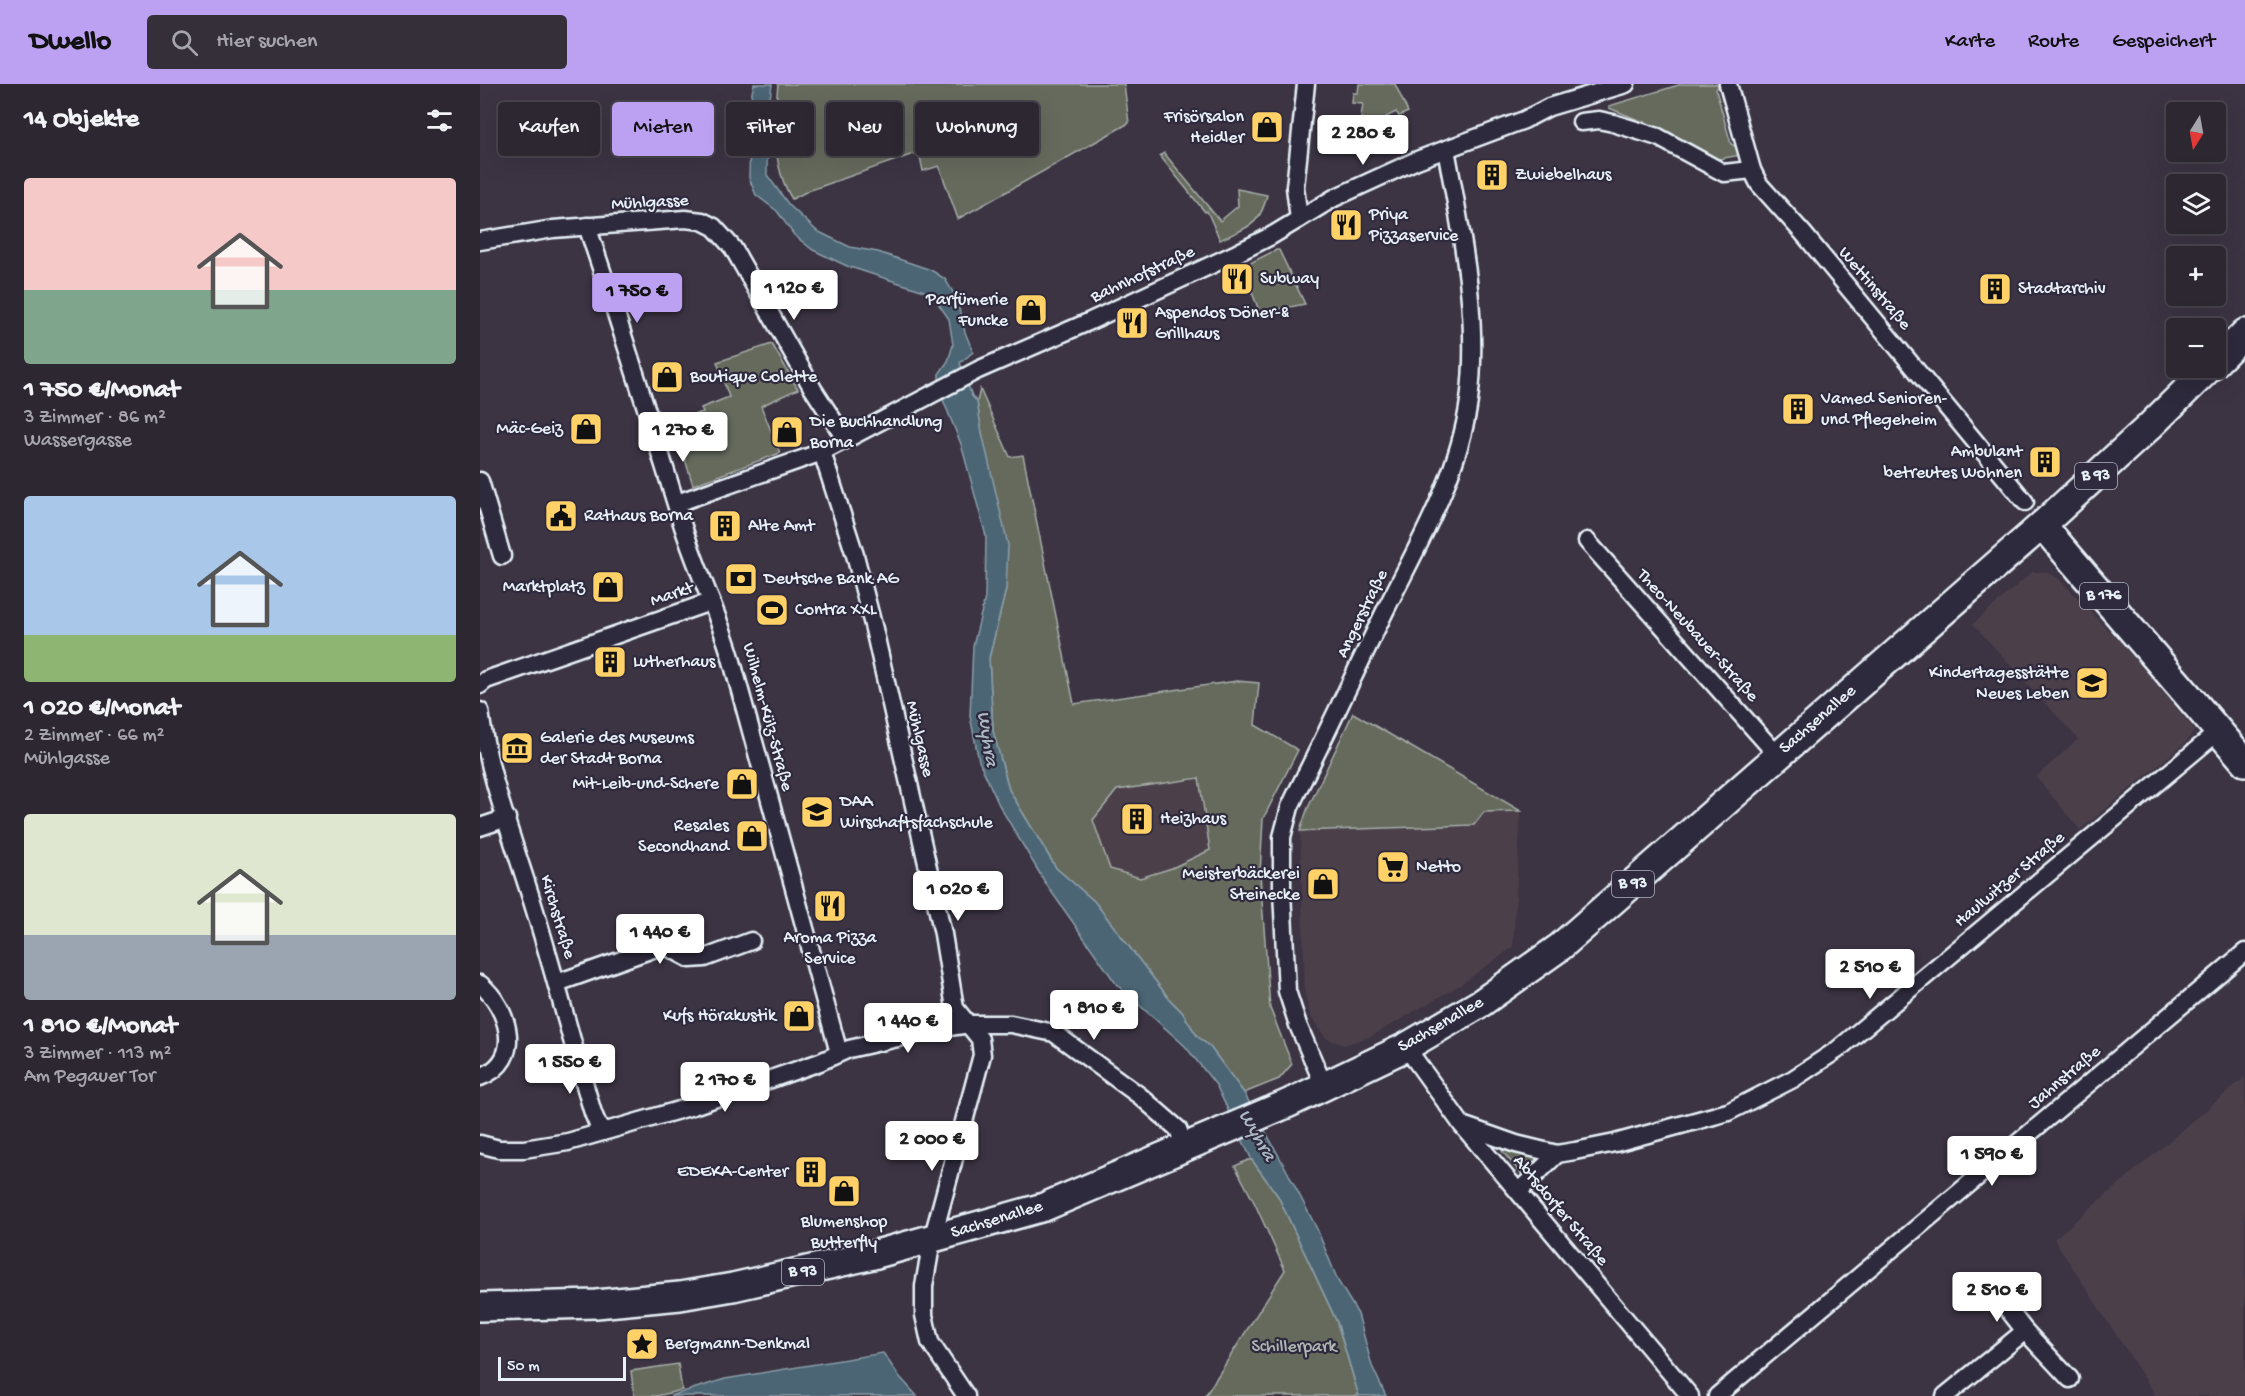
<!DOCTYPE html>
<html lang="de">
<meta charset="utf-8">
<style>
:root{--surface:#2d2732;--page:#352f3a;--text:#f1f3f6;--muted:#a7a5ac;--line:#48444d;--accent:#bca0f2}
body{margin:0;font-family:"Gochi Hand",sans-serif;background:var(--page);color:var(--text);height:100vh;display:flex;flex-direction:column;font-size:22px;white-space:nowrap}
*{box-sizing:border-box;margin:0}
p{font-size:20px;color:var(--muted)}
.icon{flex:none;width:33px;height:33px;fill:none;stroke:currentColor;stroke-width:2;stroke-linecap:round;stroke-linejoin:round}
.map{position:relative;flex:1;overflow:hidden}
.panel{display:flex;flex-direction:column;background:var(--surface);width:480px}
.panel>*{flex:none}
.hud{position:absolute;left:18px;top:18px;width:570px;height:54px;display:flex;gap:12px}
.needle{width:39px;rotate:191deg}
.tools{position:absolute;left:1686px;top:18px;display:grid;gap:12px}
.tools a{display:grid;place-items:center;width:60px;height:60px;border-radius:6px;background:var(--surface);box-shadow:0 6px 24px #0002,0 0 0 2px var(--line);font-size:30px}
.scale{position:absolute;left:18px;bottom:15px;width:128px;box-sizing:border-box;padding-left:6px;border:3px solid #e8f1f8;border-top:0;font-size:16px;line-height:21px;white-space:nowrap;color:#e8f1f8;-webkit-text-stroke:4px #2f2a3d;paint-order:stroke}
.price{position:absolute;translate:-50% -51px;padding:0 14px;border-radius:6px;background:#fff;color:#222;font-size:20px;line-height:39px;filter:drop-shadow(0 2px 3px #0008)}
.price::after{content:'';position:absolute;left:50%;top:36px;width:18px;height:14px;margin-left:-9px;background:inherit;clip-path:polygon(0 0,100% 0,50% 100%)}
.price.active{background:var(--accent);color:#111}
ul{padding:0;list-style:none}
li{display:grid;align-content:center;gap:12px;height:318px;padding:0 24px}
li span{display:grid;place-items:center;height:186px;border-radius:6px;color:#555}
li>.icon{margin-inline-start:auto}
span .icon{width:108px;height:108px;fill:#fffc;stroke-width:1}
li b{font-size:26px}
h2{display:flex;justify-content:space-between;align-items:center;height:72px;padding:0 24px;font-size:26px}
.chip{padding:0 21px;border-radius:6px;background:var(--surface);box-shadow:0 6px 24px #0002,0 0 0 2px var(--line);font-size:21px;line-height:54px}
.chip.active{background:var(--accent);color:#111}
header{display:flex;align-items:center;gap:36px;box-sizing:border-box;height:84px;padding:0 30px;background:var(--accent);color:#111}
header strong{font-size:28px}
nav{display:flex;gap:33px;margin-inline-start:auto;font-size:21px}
.search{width:420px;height:54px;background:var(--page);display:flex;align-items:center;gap:15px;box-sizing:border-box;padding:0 21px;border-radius:6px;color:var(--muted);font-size:22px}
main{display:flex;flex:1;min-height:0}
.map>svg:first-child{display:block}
</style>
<header>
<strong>Dwello</strong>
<div class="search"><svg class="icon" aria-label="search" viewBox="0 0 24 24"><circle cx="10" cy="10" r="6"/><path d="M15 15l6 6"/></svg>Hier suchen</div>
<nav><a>Karte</a><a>Route</a><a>Gespeichert</a></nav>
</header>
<main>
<section class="panel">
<h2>14 Objekte<svg class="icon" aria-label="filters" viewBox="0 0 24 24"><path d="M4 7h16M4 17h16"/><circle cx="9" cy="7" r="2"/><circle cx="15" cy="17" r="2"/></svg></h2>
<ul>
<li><span style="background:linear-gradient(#f6c9c9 60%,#7fa58c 0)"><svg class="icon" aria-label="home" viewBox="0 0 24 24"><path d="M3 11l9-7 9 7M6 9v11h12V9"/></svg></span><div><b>1 750 €/Monat</b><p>3 Zimmer · 86 m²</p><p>Wassergasse</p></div></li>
<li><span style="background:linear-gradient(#a9c7e8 75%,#8fb573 0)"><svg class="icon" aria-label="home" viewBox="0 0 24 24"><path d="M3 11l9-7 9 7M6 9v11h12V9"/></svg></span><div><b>1 020 €/Monat</b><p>2 Zimmer · 66 m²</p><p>Mühlgasse</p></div></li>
<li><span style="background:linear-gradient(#dfe7d0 65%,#9aa5b1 0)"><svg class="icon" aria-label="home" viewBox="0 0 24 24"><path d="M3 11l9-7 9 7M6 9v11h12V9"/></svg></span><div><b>1 810 €/Monat</b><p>3 Zimmer · 113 m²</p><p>Am Pegauer Tor</p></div></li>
</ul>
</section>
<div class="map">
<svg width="1765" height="1312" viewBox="0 0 1765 1312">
<rect width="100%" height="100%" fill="#3c3443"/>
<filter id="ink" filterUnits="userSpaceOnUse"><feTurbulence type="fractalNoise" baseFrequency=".0167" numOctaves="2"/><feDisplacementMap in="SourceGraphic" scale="12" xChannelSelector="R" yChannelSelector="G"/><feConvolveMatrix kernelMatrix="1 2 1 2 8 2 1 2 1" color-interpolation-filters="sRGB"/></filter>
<g filter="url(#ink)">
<!-- built -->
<g fill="#4b3f4a">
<path d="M1552,488H1566L1578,494L1645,563L1715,646L1705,659L1600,746L1556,693L1598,655L1493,540Z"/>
<path d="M719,694L730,766L692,784L660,794L630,785L613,736L637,706Z"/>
<path d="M1041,727L1033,863L980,901L892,952L864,961L846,954L831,933L825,910L820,747L994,741L1004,728Z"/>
<path d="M1765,993V1312H1676L1574,1155Z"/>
</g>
<!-- green -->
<g fill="#666b5d" stroke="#a7aeaa" stroke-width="1.5" fill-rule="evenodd">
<path d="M298,0H644L649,39L478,135L459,82L443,87L439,68L328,107L312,115C291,81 294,39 298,0Z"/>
<path d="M879,0H915L928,28L919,32L916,28L906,33L908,38L885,49L880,40L883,20L872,19L873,9H878Z"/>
<path d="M1202,0H1239L1236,6L1251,60L1259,64L1261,71L1233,76L1183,46L1129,24V22Z"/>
<path d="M684,69L740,137L758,122L757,105L787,111C780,143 767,143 740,156L727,127L725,128L680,72Z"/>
<path d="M796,166H799L825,220L780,229L762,183Z"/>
<path d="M292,260L318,305L281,322L300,369L213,401L193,337L223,328L221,324L249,313L237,278Z"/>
<path d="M500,305L530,373L543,371L594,620L757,597L779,599L775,641L818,666L783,735L780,790L790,924L812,980L799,995L764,1009L730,963L717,952L702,928L690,916L614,817L576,784L529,706L513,647L509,574L526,505L497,318ZM719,694L730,766L692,784L660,794L630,785L613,736L637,706Z"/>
<path d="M873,629L1041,727L1004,728L994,741L820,747L827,726Z"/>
<path d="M1022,1063L1060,1072L1041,1090L1022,1067Z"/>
<path d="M768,1076H772L798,1112L857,1238L879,1312H725L805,1186L775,1120L755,1082Z"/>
<path d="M198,1280L202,1306L177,1312H154L151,1287Z"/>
</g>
<!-- water -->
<g fill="#4c6575" stroke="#8a9da9" stroke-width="1.5">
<path d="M274,0H292L288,29L287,91L309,121L337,147L370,163L398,168L451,186L465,195L476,213L485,248L493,268L480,279L492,312L497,318L502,349L528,461L526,505L509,574L513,647L529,706L576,784L614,817L690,916L702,928L717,952L730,963L764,1009L805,1083L837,1145L858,1197L878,1230L892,1282L906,1312H879L857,1238L798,1112L772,1076L736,1001L705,962L637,901L566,800L519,721L499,677L490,632L493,562L505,514L506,452L481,360L459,306V290L468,277L473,261L469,235L453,212L444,207L367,182L333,166L314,151L297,127L276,111L269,94L271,13Z"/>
<path d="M403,1269L419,1292L437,1312H190L245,1295Z"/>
</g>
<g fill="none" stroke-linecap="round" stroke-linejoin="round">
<defs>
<g id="minor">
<path d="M1248,0L1272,86L1279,100L1323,149L1545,418"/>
<path d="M1101,38L1119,36L1133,39L1178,53L1244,89L1272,86"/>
<path d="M819,135L815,103L826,0"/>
<path d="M107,142C140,239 170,336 200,433C214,480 236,524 250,570L359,969"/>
<path d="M0,157L73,145L205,135L222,137L234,143L253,164L333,305L366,356"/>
<path d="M342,368L375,471L394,545L463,850L475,924L500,955L502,971L452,1156L444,1202V1231L450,1258L486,1312"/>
<path d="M0,397L22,472"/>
<path d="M197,419L342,368L498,286L606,239L757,169L791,152L854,114L937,76L1044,36L1069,23L1146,0"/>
<path d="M1107,457L1298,672"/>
<path d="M0,601L6,596L230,518"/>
<path d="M0,627C8,691 33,755 52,817C74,888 92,959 113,1029L118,1041L125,1046"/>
<path d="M0,743L27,734"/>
<path d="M77,899L184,861L210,875L225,874L271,857"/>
<path d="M0,900C29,924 45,977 0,993"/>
<path d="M926,963L982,1041L1210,1312"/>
<path d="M844,1002L818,941L807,907L802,807V753L810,723L818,706C849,645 877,584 907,523C940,457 979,390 989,317C1000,232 981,147 966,65"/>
<path d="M982,1041L1036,1060L1077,1070L1095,1067L1135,1059L1248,1028L1313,995L1357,966L1739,647"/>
<path d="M0,1060L19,1065H44L88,1058L213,1022L340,978L369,965L462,944L490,940H531L574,949L660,1012L698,1045L705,1063"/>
<path d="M1039,1107L1077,1070"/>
<path d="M1516,1210L1545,1247"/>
<path d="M1237,1312L1765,868"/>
<path d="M1465,1312L1545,1247L1590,1295"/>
</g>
<g id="primary">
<path d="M1736,278L1765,249"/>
<path d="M1562,441L1765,678"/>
<path d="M0,1223L116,1220L200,1212L253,1203L393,1171L564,1123L809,1019L926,963L1001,919L1080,863L1562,441L1670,342L1729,284"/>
</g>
</defs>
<!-- minor casing -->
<use href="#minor" stroke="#e8f1f8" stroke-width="21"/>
<!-- primary casing -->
<use href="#primary" stroke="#e8f1f8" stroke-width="32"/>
<!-- minor -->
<use href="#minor" stroke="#2f2a3d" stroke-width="16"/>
<!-- primary -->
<use href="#primary" stroke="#2f2a3d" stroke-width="27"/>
</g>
</g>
<!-- icons -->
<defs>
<symbol id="shop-square" viewBox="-11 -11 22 22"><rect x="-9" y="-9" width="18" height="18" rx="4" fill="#ffd166" stroke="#2f2a3d"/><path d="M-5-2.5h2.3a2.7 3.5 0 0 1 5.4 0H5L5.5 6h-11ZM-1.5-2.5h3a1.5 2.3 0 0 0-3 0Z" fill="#111"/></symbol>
<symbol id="building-square" viewBox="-11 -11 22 22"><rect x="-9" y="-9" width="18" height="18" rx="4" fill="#ffd166" stroke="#2f2a3d"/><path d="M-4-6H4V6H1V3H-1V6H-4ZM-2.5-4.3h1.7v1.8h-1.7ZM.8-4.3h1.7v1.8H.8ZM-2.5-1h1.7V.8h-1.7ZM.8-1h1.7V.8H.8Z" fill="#111"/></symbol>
<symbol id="restaurant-square" viewBox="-11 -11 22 22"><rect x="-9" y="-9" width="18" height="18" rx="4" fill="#ffd166" stroke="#2f2a3d"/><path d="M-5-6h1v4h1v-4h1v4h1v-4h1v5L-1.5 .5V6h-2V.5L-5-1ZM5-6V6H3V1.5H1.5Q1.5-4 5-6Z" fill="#111"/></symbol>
<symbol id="civic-square" viewBox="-11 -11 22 22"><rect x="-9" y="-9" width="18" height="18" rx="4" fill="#ffd166" stroke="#2f2a3d"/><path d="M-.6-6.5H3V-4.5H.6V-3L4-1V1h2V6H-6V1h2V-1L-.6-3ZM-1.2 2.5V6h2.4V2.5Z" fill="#111"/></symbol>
<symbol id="bank-square" viewBox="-11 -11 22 22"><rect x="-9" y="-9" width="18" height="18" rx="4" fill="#ffd166" stroke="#2f2a3d"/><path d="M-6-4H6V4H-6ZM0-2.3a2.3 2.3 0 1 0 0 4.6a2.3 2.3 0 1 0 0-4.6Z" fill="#111"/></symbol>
<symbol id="stadium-square" viewBox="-11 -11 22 22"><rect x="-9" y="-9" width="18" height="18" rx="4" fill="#ffd166" stroke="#2f2a3d"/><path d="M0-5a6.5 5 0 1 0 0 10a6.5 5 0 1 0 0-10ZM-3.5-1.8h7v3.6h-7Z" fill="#111"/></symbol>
<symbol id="school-square" viewBox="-11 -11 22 22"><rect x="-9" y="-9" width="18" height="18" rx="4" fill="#ffd166" stroke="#2f2a3d"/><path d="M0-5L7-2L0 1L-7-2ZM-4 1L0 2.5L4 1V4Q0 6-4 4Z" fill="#111"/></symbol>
<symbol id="museum-square" viewBox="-11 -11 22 22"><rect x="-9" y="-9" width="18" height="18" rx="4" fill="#ffd166" stroke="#2f2a3d"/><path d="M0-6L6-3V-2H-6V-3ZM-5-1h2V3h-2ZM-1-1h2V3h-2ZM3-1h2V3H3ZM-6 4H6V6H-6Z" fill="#111"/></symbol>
<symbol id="supermarket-square" viewBox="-11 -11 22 22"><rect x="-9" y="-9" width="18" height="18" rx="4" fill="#ffd166" stroke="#2f2a3d"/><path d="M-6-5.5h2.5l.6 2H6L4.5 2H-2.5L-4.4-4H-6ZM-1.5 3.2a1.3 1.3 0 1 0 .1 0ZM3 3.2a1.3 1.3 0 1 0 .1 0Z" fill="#111"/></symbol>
<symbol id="sight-square" viewBox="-11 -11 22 22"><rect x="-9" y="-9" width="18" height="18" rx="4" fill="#ffd166" stroke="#2f2a3d"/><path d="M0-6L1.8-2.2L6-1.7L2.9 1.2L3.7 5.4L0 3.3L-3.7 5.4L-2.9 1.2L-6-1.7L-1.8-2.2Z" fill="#111"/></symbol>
</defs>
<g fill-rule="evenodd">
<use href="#shop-square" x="768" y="24" width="38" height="38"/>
<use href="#building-square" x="993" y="72" width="38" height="38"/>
<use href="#restaurant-square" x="847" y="122" width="38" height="38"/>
<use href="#restaurant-square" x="738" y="176" width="38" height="38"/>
<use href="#building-square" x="1496" y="186" width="38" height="38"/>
<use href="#shop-square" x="532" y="207" width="38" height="38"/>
<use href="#restaurant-square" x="633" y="220" width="38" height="38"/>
<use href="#shop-square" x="168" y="274" width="38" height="38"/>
<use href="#building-square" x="1299" y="306" width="38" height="38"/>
<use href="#shop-square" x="87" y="326" width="38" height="38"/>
<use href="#shop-square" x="288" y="329" width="38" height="38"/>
<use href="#building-square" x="1546" y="359" width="38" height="38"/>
<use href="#civic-square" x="62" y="413" width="38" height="38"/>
<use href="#building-square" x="226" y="423" width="38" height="38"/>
<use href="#bank-square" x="242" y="476" width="38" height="38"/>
<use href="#shop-square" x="109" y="484" width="38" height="38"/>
<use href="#stadium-square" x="273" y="507" width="38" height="38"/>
<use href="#building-square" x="111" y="559" width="38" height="38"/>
<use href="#school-square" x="1593" y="580" width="38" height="38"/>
<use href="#museum-square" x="18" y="645" width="38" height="38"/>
<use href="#shop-square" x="243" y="681" width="38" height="38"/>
<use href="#school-square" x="318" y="709" width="38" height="38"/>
<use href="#building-square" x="638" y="716" width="38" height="38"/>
<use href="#shop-square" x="253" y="733" width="38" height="38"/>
<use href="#supermarket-square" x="894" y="764" width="38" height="38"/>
<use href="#shop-square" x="824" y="781" width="38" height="38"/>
<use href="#restaurant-square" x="331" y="803" width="38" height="38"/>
<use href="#shop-square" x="300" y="913" width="38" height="38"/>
<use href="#building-square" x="312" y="1069" width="38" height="38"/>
<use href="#shop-square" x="345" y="1088" width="38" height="38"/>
<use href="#sight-square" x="143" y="1241" width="38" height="38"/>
</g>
<g text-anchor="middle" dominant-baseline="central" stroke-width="4.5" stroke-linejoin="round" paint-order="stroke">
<!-- shield labels -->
<g fill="#2f2a3d" stroke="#b0b5c0" stroke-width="1.5">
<rect x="1595" y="379" width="42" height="26" rx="4.5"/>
<rect x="1600" y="499" width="48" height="26" rx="4.5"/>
<rect x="1132" y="787" width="42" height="26" rx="4.5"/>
<rect x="302" y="1175" width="42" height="26" rx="4.5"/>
</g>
<g font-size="16" font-weight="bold" fill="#e8f1f8">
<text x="1616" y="392">B 93</text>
<text x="1624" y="512">B 176</text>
<text x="1153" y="800">B 93</text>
<text x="323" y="1188">B 93</text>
</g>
<!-- poi labels -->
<g font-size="18" fill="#e8f1f8" stroke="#2f2a3d" text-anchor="start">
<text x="764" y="33" text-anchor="end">Frisörsalon<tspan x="764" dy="21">Heidler</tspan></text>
<text x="1035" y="91">Zwiebelhaus</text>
<text x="889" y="131">Priya<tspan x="889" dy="21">Pizzaservice</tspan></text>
<text x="780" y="195">Subway</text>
<text x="1538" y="205">Stadtarchiv</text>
<text x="528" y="216" text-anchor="end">Parfümerie<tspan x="528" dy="21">Funcke</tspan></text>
<text x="675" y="229">Aspendos Döner-&amp;<tspan x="675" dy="21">Grillhaus</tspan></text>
<text x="210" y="293">Boutique Colette</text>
<text x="1341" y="315">Vamed Senioren-<tspan x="1341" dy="21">und Pflegeheim</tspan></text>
<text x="330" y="338">Die Buchhandlung<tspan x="330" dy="21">Borna</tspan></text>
<text x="83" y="345" text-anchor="end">Mäc-Geiz</text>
<text x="1542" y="368" text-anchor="end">Ambulant<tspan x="1542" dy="21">betreutes Wohnen</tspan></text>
<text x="104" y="432">Rathaus Borna</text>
<text x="268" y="442">Alte Amt</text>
<text x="284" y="495">Deutsche Bank AG</text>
<text x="105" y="503" text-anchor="end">Marktplatz</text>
<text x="315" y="526">Contra XXL</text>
<text x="153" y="578">Lutherhaus</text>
<text x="1589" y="589" text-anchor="end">Kindertagesstätte<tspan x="1589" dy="21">Neues Leben</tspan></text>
<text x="60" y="654">Galerie des Museums<tspan x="60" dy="21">der Stadt Borna</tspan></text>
<text x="239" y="700" text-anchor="end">Mit-Leib-und-Schere</text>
<text x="360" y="718">DAA<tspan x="360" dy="21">Wirschaftsfachschule</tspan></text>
<text x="680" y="735">Heizhaus</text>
<text x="249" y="742" text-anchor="end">Resales<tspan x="249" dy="21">Secondhand</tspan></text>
<text x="936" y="783">Netto</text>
<text x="820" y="790" text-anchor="end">Meisterbäckerei<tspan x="820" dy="21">Steinecke</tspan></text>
<text x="350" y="854" text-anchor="middle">Aroma Pizza<tspan x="350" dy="21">Service</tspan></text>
<text x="296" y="932" text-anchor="end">Kufs Hörakustik</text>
<text x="308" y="1088" text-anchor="end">EDEKA-Center</text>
<text x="364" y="1138" text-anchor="middle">Blumenshop<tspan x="364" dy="21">Butterfly</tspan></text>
<text x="185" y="1260">Bergmann-Denkmal</text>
</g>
<!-- street labels -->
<g font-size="18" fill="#e8f1f8" stroke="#2f2a3d">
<text transform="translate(170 119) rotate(-3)">Mühlgasse</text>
<text transform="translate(663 191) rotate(-25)">Bahnhofstraße</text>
<text transform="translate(1394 205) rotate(50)">Wettinstraße</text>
<text transform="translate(192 511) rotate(-19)">Markt</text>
<text transform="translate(883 530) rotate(-64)">Angerstraße</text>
<text transform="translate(1217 552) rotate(48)">Theo-Neubauer-Straße</text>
<text transform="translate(287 633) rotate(75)">Wilhelm-Külz-Straße</text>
<text transform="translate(1338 636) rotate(-41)">Sachsenallee</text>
<text transform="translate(439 655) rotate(77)">Mühlgasse</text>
<text transform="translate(1530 796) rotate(-40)">Haulwitzer Straße</text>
<text transform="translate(77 833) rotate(73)">Kirchstraße</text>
<text transform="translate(961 941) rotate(-30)">Sachsenallee</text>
<text transform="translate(1585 994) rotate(-40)">Jahnstraße</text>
<text transform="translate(1080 1127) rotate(50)">Abtsdorfer Straße</text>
<text transform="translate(517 1136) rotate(-17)">Sachsenallee</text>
</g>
<!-- park labels -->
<g font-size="18" fill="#aeb5b2" stroke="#2f2a3d">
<text x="814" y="1263">Schillerpark</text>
</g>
<!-- water labels -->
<g font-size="20" font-style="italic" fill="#aab9c4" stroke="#2f2a3d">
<text transform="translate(506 655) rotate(81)">Wyhra</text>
<text transform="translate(776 1052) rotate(60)">Wyhra</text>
</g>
</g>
</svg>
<div class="tools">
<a><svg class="needle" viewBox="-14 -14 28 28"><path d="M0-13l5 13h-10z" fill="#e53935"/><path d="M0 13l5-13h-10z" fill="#a7a5ac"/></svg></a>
<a><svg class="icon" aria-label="layers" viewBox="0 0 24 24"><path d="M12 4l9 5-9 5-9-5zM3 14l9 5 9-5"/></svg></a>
<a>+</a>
<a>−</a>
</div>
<div class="scale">50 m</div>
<b class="price" style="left:883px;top:82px">2 280 €</b>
<b class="price" style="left:314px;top:237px">1 120 €</b>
<b class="price active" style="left:157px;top:240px">1 750 €</b>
<b class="price" style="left:203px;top:379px">1 270 €</b>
<b class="price" style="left:478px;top:838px">1 020 €</b>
<b class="price" style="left:180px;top:881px">1 440 €</b>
<b class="price" style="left:1390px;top:916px">2 510 €</b>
<b class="price" style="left:614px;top:957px">1 810 €</b>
<b class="price" style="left:428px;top:970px">1 440 €</b>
<b class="price" style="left:90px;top:1011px">1 550 €</b>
<b class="price" style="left:245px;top:1029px">2 170 €</b>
<b class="price" style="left:452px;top:1088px">2 000 €</b>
<b class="price" style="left:1512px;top:1103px">1 590 €</b>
<b class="price" style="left:1517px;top:1239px">2 510 €</b>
<div class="hud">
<a class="chip">Kaufen</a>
<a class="chip active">Mieten</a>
<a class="chip">Filter</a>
<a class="chip">Neu</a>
<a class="chip">Wohnung</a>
</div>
</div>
</main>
